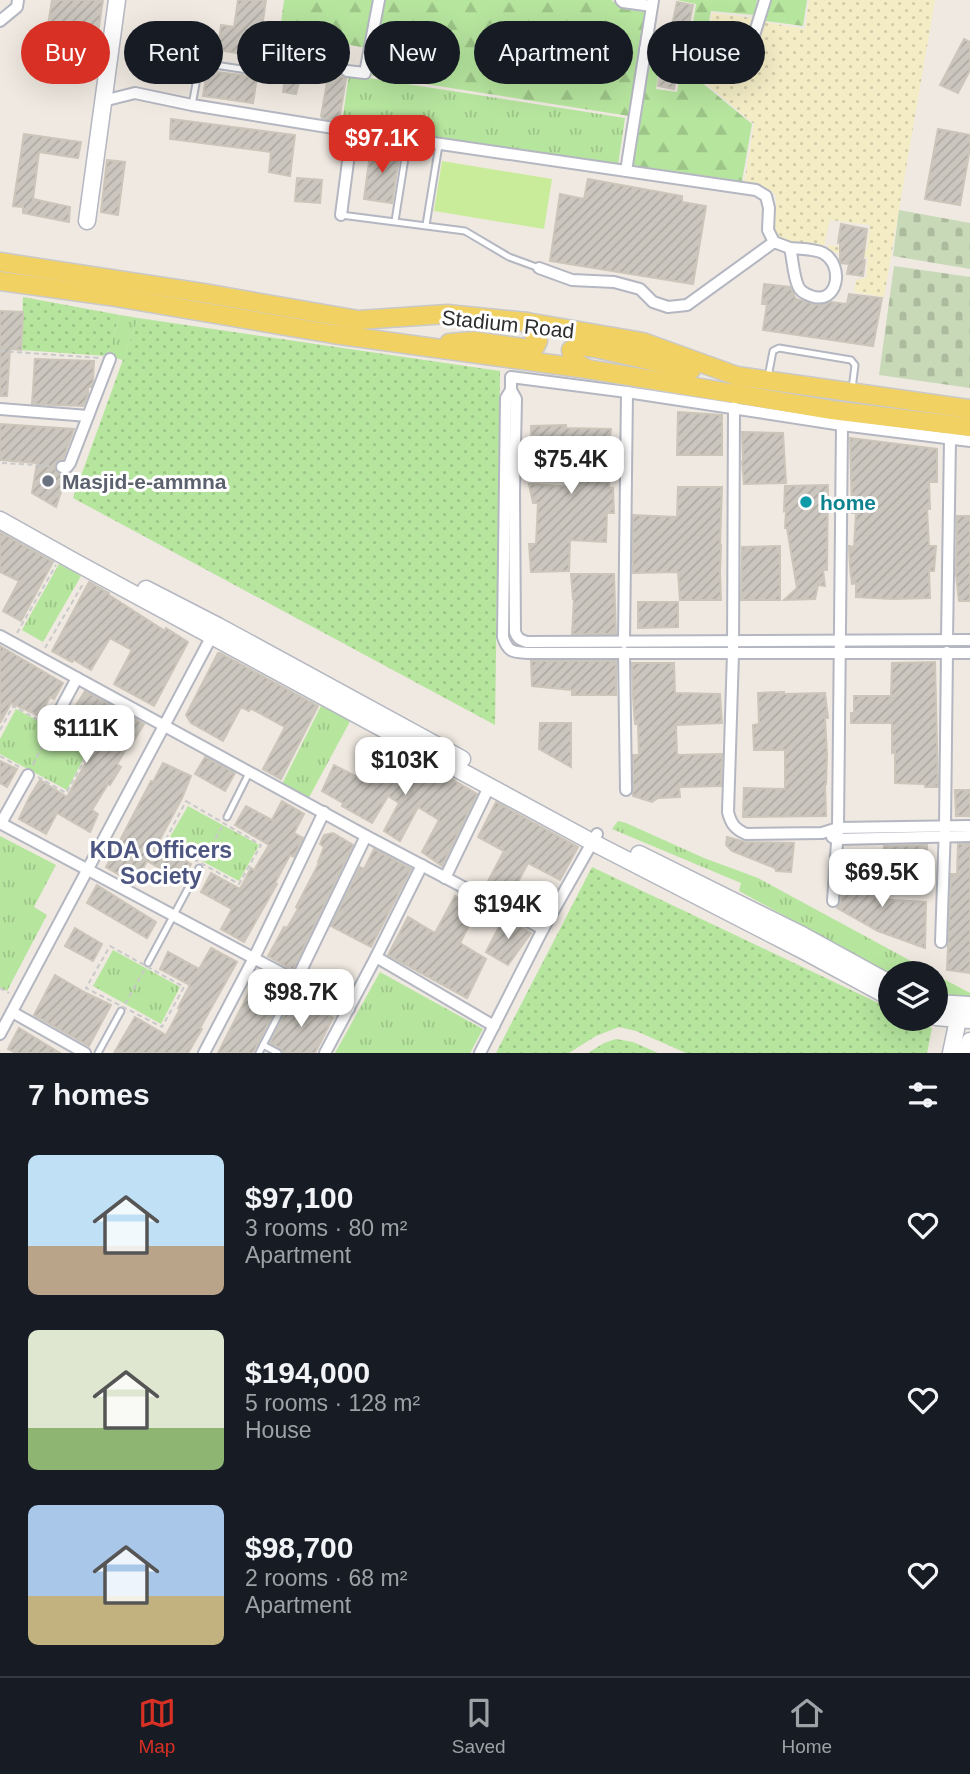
<!DOCTYPE html>
<meta charset="utf-8">
<style>
:root{--surface:#171b24;--page:#242831;--text:#f1f3f6;--muted:#9ea1a6;--line:#363941;--accent:#d93025}
body{margin:0;font-family:Arial,sans-serif;background:var(--page);color:var(--text);height:100vh;display:flex;flex-direction:column;font-size:26px;white-space:nowrap}
*{box-sizing:border-box;margin:0}
p{font-size:23px;color:var(--muted)}
.icon{flex:none;width:38px;height:38px;fill:none;stroke:currentColor;stroke-width:2;stroke-linecap:round;stroke-linejoin:round}
.map{position:relative;height:1053px;overflow:hidden}
.side{display:flex;flex-direction:column;background:var(--surface);flex:1}
.side>*{flex:none}
.hud{position:absolute;left:21px;top:21px;width:929px;height:63px;display:flex;gap:14px}
.tools{position:absolute;left:878px;top:961px;display:grid;gap:14px}
.tools a{display:grid;place-items:center;width:70px;height:70px;border-radius:50%;background:var(--surface);box-shadow:0 7px 28px #0002;font-size:35px}
.price{position:absolute;translate:-50% -60px;padding:0 16px;border-radius:14px;background:#fff;color:#222;font-size:23px;line-height:46px;filter:drop-shadow(0 2px 4px #0008)}
.price::after{content:'';position:absolute;left:50%;top:42px;width:21px;height:16px;margin-left:-10px;background:inherit;clip-path:polygon(0 0,100% 0,50% 100%)}
.price.active{background:var(--accent);color:#fff}
ul{padding:0;list-style:none}
li{display:flex;align-items:center;gap:21px;height:175px;padding:0 28px}
li span{display:grid;place-items:center;flex:none;width:196px;height:140px;border-radius:10px;color:#555}
li>.icon{margin-inline-start:auto}
span .icon{width:84px;height:84px;fill:#fffc;stroke-width:1}
li b{font-size:30px}
h2{display:flex;justify-content:space-between;align-items:center;height:84px;padding:0 28px;font-size:30px}
.tag{padding:0 24px;border-radius:32px;background:var(--surface);box-shadow:0 7px 28px #0002;font-size:24px;line-height:63px}
.tag.active{background:var(--accent);color:#fff}
.tab-bar{display:flex;justify-content:space-around;align-items:center;height:98px;border-top:2px solid var(--line);background:var(--surface);font-size:19px;color:var(--muted)}
.tab-bar a{display:grid;justify-items:center;gap:4px}
.tab-bar .active{color:var(--accent)}
.map>svg:first-child{display:block}
</style>
<div class="map">
<svg width="970" height="1053" viewBox="0 0 970 1053">
<defs>
<pattern id="grass-dots" width="8" height="8" patternUnits="userSpaceOnUse" patternTransform="scale(1.75)"><rect width="8" height="8" fill="#b6e59e"/><path d="M2 2h.1M6 6h.1" fill="none" stroke="#9dc588" stroke-width="1.8" stroke-linecap="round"/></pattern>
<pattern id="forest-firs" width="22" height="20" patternUnits="userSpaceOnUse" patternTransform="scale(1.75)"><rect width="22" height="20" fill="#b6e59e"/><path d="M5 1l3.5 6h-7zM16 11l3.5 6h-7z" fill="#9dc588"/></pattern>
<pattern id="sand-dots" width="8" height="8" patternUnits="userSpaceOnUse" patternTransform="scale(1.75)"><rect width="8" height="8" fill="#f3ecc5"/><path d="M2 2h.1M6 6h.1" fill="none" stroke="#d1cbaa" stroke-width="1.8" stroke-linecap="round"/></pattern>
<pattern id="cemetery-stones" width="16" height="16" patternUnits="userSpaceOnUse" patternTransform="scale(1.75)"><rect width="16" height="16" fill="#c8d9b8"/><path d="M2 7V4a2 2 0 0 1 4 0v3zM10 15v-3a2 2 0 0 1 4 0v3z" fill="#acbb9e"/></pattern>
<pattern id="park-tufts" width="24" height="20" patternUnits="userSpaceOnUse" patternTransform="scale(1.75)"><rect width="24" height="20" fill="#b6e59e"/><path d="M3 7l-1-3M5 7V3M7 7l1-3M15 17l-1-3M17 17v-4M19 17l1-3" fill="none" stroke="#9dc588"/></pattern>
<pattern id="building-hatch" width="6" height="6" patternUnits="userSpaceOnUse" patternTransform="scale(1.75)"><rect width="6" height="6" fill="#cbc7bf"/><path d="M-1 1l2-2M0 6l6-6M5 7l2-2" fill="none" stroke="#afaba4"/></pattern>
</defs>
<rect width="100%" height="100%" fill="#efe9e1"/>
<!-- grass -->
<g fill="url(#grass-dots)">
<path d="M23,297L120,315L107,356L21,350Z"/>
<path d="M138,318L500,371L495,725L73,498Z"/>
<path d="M592,867L891,1009V1018L912,1019L932,1028L927,1053H686L636,1031L619,1027L596,1036L569,1053H496Z"/>
<path d="M616,1039L633,1042L658,1053H588L604,1043Z"/>
</g>
<!-- forest -->
<g fill="url(#forest-firs)">
<path d="M284,0H375L366,48L280,31Z"/>
<path d="M382,0H611L624,9L645,12L629,116L368,75Z"/>
<path d="M677,0H757L755,15L711,11L705,42H690L696,4Z"/>
<path d="M769,0H807L803,26L766,21Z"/>
<path d="M648,58L660,61L656,89L677,92L681,69L695,77L752,124L742,181L630,165Z"/>
</g>
<!-- sand -->
<path fill="url(#sand-dots)" d="M809,0H935L884,297L854,292L856,280L866,278L868,258L828,251V245L867,250L870,225L830,220L824,246L793,244L777,237C771,221 779,209 775,194L763,188L744,184L754,124L692,72L682,67L680,60L664,49L668,42L687,45L707,44L712,13L754,18L764,22L805,29Z"/>
<!-- cemetery -->
<g fill="url(#cemetery-stones)">
<path d="M899,210L970,223V269L893,256Z"/>
<path d="M894,266L970,277V388L879,375Z"/>
</g>
<!-- park -->
<g fill="url(#park-tufts)">
<path d="M349,75L625,118L618,165L342,122Z"/>
<path d="M120,315L138,318L123,360L107,356Z"/>
<path d="M59,564L81,576L43,642L22,630Z"/>
<path d="M325,698L354,714L306,803L280,788Z"/>
<path d="M16,709L89,748L67,790L0,754V739Z"/>
<path d="M188,806L259,845L239,881L167,842Z"/>
<path d="M618,821L626,823L704,858L758,878L933,973L891,974L739,891L741,883L612,829Z"/>
<path d="M0,836L56,865L34,907L47,915L7,991L0,987Z"/>
<path d="M113,950L180,987L161,1024L93,986Z"/>
<path d="M380,972L483,1029L470,1053H335Z"/>
<path d="M936,975L970,993V997H946L936,994Z"/>
</g>
<!-- pitch -->
<path fill="#c9ec9a" d="M442,161L552,179L544,229L434,211Z"/>
<!-- building -->
<g fill="url(#building-hatch)" stroke="#cbc5ba" stroke-width="2">
<path d="M52,0H103L96,46L46,38Z"/>
<path d="M238,0H266L262,27H260L255,56L218,50L221,25L234,27Z"/>
<path d="M677,2L693,5L685,43L669,40Z"/>
<path d="M964,39L970,42V70L958,93L940,85Z"/>
<path d="M289,52L348,63L343,64L339,69L340,75L346,79L339,121L322,118L321,116L328,77L302,70L296,94L283,92Z"/>
<path d="M662,60L679,63L674,89L658,86Z"/>
<path d="M208,71L257,77L253,103L203,96L207,72Z"/>
<path d="M171,119L295,135L290,176L269,172L271,152L170,139Z"/>
<path d="M938,129L970,135V148L960,205L925,199Z"/>
<path d="M24,134L81,142L78,158L39,152L33,199L70,207L69,222L23,213V207L13,206Z"/>
<path d="M371,147L400,151L392,203L364,199Z"/>
<path d="M107,160L125,162L118,215L101,212Z"/>
<path d="M297,178L322,180L320,203L295,201Z"/>
<path d="M588,179L682,196V202L706,206L693,284L550,261L560,194L584,199Z"/>
<path d="M841,224L867,229L863,260H865L863,276L847,274L849,264L841,263L840,260V243H838Z"/>
<path d="M764,284L790,287L796,299L819,305L831,302L847,304L849,294L882,298L873,346L763,330L767,304H762Z"/>
<path d="M0,311L23,312L21,350L10,349L7,396H0Z"/>
<path d="M35,359L94,361L93,382L91,387H88V395L83,406L32,404Z"/>
<path d="M678,412L722,415V455H677Z"/>
<path d="M0,424L74,429L63,459L58,461L54,466L56,471L62,475L61,492L56,507L32,493L37,463L0,460Z"/>
<path d="M566,425V428L611,429L610,437L606,438L602,459H608L610,470L609,488H613L614,513H607L606,542L570,540L569,571L531,572L529,544H536L538,503H533L529,484L575,487L572,453L532,452L531,426Z"/>
<path d="M742,432L783,433L786,483L744,484L742,462L743,461Z"/>
<path d="M850,438L937,449V482H929L930,509H927L929,546H936L934,571H929L930,598L892,599L856,597V583L852,584L850,567L849,546L854,547L856,513H852Z"/>
<path d="M828,485L827,570H823L825,586L818,585L815,599L784,600L797,588L787,528H785L786,510L784,511L785,486Z"/>
<path d="M678,487H722L720,545H721L720,572L721,600H680L678,572L633,573V515L677,517Z"/>
<path d="M957,516H970V601H959L956,575Z"/>
<path d="M0,532L53,562L21,621L3,611L19,581L0,572Z"/>
<path d="M780,546V600H741L742,547Z"/>
<path d="M571,574H614L616,634H572L574,599H573Z"/>
<path d="M89,582L109,593V595L165,631L166,628L188,642L154,706L114,684L132,650L110,638L91,670L74,660L72,662L52,651Z"/>
<path d="M638,602H678V627L638,628Z"/>
<path d="M0,646L63,683L54,699L50,697L39,716L11,703L0,723Z"/>
<path d="M218,653H220L318,706L281,779L263,769L285,727L250,708L249,711L241,707L223,741L191,723L186,715Z"/>
<path d="M531,661H616V695H572V690L532,686Z"/>
<path d="M935,662L938,787H925V784L895,783V752L892,753V723H851V713H854V696H891L892,663Z"/>
<path d="M632,663H674L675,693L720,694L722,723L676,725L677,755L722,754L721,786L679,787L680,797L658,798L652,802L633,796V755H639L638,724H635L633,696Z"/>
<path d="M85,691L144,724L133,742L131,741L117,764L121,767L110,785L108,784L92,810L98,814L90,832L57,813L46,834L19,819L29,798L40,780L67,797L94,748L62,728Z"/>
<path d="M784,692V694L825,693L828,718H825L827,755L826,784H825L826,816L743,817L744,788L785,789V750H754L753,725L759,724L758,693Z"/>
<path d="M540,723H571V767L539,749Z"/>
<path d="M382,740L404,752L401,757L427,770L429,766L477,794L442,866L422,852L439,820L418,807L400,841L384,831L399,803L388,796L372,823L342,806L343,803L322,791L334,765L357,777L358,775L362,777Z"/>
<path d="M205,757L235,773L225,791L195,774Z"/>
<path d="M0,761L17,769L7,787L0,783Z"/>
<path d="M163,763L191,776L182,798L158,843L191,864L182,881L147,861L135,884L106,867L151,781L153,782Z"/>
<path d="M955,790H970V816H956Z"/>
<path d="M282,801L304,814L294,833L303,838L294,857L290,855L275,883L277,884L244,942L221,929L232,909L201,892L211,873L240,889L251,868L254,870L269,845L235,825L246,806L272,820Z"/>
<path d="M496,802L578,847L560,880L528,863L511,895L487,883L504,851L478,837Z"/>
<path d="M333,833L353,845L293,970L268,956L284,927L287,928L298,909L296,907L319,863L318,862L324,847L320,844L324,835Z"/>
<path d="M727,837L745,842L794,843L791,872L776,871L775,868L732,851L726,845Z"/>
<path d="M958,844H970V973L947,970L951,874H957Z"/>
<path d="M927,845V871L883,868L884,846Z"/>
<path d="M374,849L411,869L371,947L331,926L360,867L364,869Z"/>
<path d="M876,871V899L926,902L925,948L878,931L837,908L841,902L843,872Z"/>
<path d="M97,885L156,922L147,938L87,903Z"/>
<path d="M455,896L479,906L460,943L486,959L467,998L388,955L408,917L435,933Z"/>
<path d="M504,917L531,933L508,965L486,952Z"/>
<path d="M75,928L102,944L93,961L65,946Z"/>
<path d="M211,948L237,962L200,1028L202,1029L188,1053H114L135,1017L166,1035L180,1009L178,1008L190,985L160,969L168,952L199,969Z"/>
<path d="M259,973L287,987L253,1053H218Z"/>
<path d="M55,975L86,993L111,1005L89,1046L34,1015Z"/>
<path d="M294,997L333,1018L315,1053H284L281,1049L270,1043Z"/>
<path d="M19,1028L60,1053H16L8,1049Z"/>
</g>
<g fill="none" stroke-linecap="round" stroke-linejoin="round">
<defs>
<g id="lane">
<path d="M192,105L198,73L208,64L255,71"/>
<path d="M341,215L465,231L509,257L539,268"/>
<path d="M395,221L408,139"/>
<path d="M426,225L439,145"/>
<path d="M768,377L773,351L779,348L851,360L855,365L852,389"/>
<path d="M227,817L249,773"/>
<path d="M148,963L199,868"/>
<path d="M263,1045L278,1053"/>
<path d="M98,1053L121,1011"/>
<path d="M259,1053L296,981"/>
</g>
<g id="street">
<path d="M621,0L623,2L652,6"/>
<path d="M0,21L17,7L18,0"/>
<path d="M645,49L677,55L710,51L742,54L751,45L765,0"/>
<path d="M347,71L365,73L379,0"/>
<path d="M103,101L135,93L192,105L352,131L756,190L766,196L769,208L768,230L774,242L790,248C793,260 793,274 798,286C800,291 805,294 811,296C838,306 845,265 823,253C815,249 800,249 790,248"/>
<path d="M626,171L653,0"/>
<path d="M341,215L352,131"/>
<path d="M539,268L572,280L614,282L640,289L653,302L668,307L687,305L774,242"/>
<path d="M511,390L506,398L503,637C508,653 514,652 528,653H970"/>
<path d="M734,407L733,653L728,812C731,824 735,829 746,834L822,833L838,828L970,826"/>
<path d="M0,409L88,416"/>
<path d="M970,441L842,425L627,392L511,377V390L516,399L514,492L515,632C518,639 520,640 527,642L970,640"/>
<path d="M62,467H67L70,463L110,359"/>
<path d="M0,636L366,836L543,929"/>
<path d="M947,640L950,438"/>
<path d="M624,642L627,392"/>
<path d="M624,652L626,790"/>
<path d="M54,721L77,678"/>
<path d="M0,823L349,1009"/>
<path d="M1,823L28,775"/>
<path d="M832,837L837,839L970,836"/>
<path d="M445,878L489,787"/>
<path d="M833,901L838,828L842,425"/>
<path d="M941,942L945,826L947,652"/>
<path d="M376,957L494,1026"/>
<path d="M296,981L366,836"/>
<path d="M12,1012L85,1053"/>
<path d="M0,1034L214,632"/>
<path d="M204,1053L254,958L324,812"/>
<path d="M325,1053L376,957L422,865"/>
<path d="M480,1053L543,929L597,834"/>
</g>
<g id="secondary">
<path d="M87,221L117,0"/>
<path d="M0,520L75,562L592,842L806,952L891,998"/>
<path d="M146,589L218,626L462,759"/>
<path d="M639,854L802,935L891,984"/>
<path d="M936,1003L970,1005"/>
<path d="M936,1017L970,1020"/>
<path d="M951,1053L958,1020V1005"/>
<path d="M966,1053L970,1041"/>
</g>
<g id="primary">
<path d="M0,262L203,293L359,320L447,314L527,322L643,342L737,376L970,409"/>
<path d="M0,281L109,296L333,334L587,369L832,410L970,427"/>
<path d="M449,343L474,341L530,349L535,347L538,341L527,322"/>
<path d="M587,369L573,360L571,350L579,346L595,348L691,370"/>
</g>
</defs>
<!-- lane casing -->
<use href="#lane" stroke="#b4b7c1" stroke-width="9"/>
<!-- street casing -->
<use href="#street" stroke="#b4b7c1" stroke-width="14"/>
<!-- secondary casing -->
<use href="#secondary" stroke="#b4b7c1" stroke-width="19"/>
<!-- primary casing -->
<use href="#primary" stroke="#c9c9c9" stroke-width="21"/>
<!-- path -->
<g stroke="#c9c9c9" stroke-width="2" stroke-dasharray="5 3.5" stroke-linecap="butt">
<path d="M0,351L100,358"/>
<path d="M2,463L51,466"/>
<path d="M17,633L56,565"/>
<path d="M45,648L83,584"/>
<path d="M0,730L13,706L44,723"/>
<path d="M0,756L21,768"/>
<path d="M33,765L49,732"/>
<path d="M38,777L66,793L91,749L58,731"/>
<path d="M186,801L261,845L239,884L164,843Z"/>
<path d="M203,861L224,823"/>
<path d="M110,946L184,987L162,1027L86,988Z"/>
<path d="M0,988L9,993"/>
<path d="M125,1004L145,969"/>
</g>
<!-- lane -->
<use href="#lane" stroke="#fff" stroke-width="5"/>
<!-- street -->
<use href="#street" stroke="#fff" stroke-width="10"/>
<!-- secondary -->
<use href="#secondary" stroke="#fff" stroke-width="16"/>
<!-- primary -->
<use href="#primary" stroke="#f2d163" stroke-width="18"/>
</g>
<!-- markers -->
<circle fill="#6b7280" stroke="#fff" stroke-width="2.5" cx="48" cy="481" r="7"/>
<circle fill="#0f9aa8" stroke="#fff" stroke-width="2.5" cx="806" cy="502" r="7"/>
<g text-anchor="middle" dominant-baseline="central" stroke-width="6" stroke-linejoin="round" paint-order="stroke">
<!-- street labels -->
<g font-size="21" fill="#2e2e2e" stroke="#fff">
<text transform="translate(508 324) rotate(6)">Stadium Road</text>
</g>
<!-- worship labels -->
<g font-size="21" font-weight="bold" fill="#5b616d" stroke="#fff" text-anchor="start">
<text x="62" y="481">Masjid-e-ammna</text>
</g>
<!-- culture labels -->
<g font-size="21" font-weight="bold" fill="#0d838f" stroke="#fff" text-anchor="start">
<text x="820" y="502">home</text>
</g>
<!-- neighbourhood labels -->
<g font-size="23" font-weight="bold" fill="#4d5680" stroke="#fff">
<text x="161" y="850">KDA Officers<tspan x="161" dy="26">Society</tspan></text>
</g>
</g>
</svg>
<div class="tools">
<a><svg class="icon" aria-label="layers" viewBox="0 0 24 24"><path d="M12 4l9 5-9 5-9-5zM3 14l9 5 9-5"/></svg></a>
</div>
<b class="price active" style="left:382px;top:175px">$97.1K</b>
<b class="price" style="left:571px;top:496px">$75.4K</b>
<b class="price" style="left:86px;top:765px">$111K</b>
<b class="price" style="left:405px;top:797px">$103K</b>
<b class="price" style="left:882px;top:909px">$69.5K</b>
<b class="price" style="left:508px;top:941px">$194K</b>
<b class="price" style="left:301px;top:1029px">$98.7K</b>
<div class="hud">
<a class="tag active">Buy</a>
<a class="tag">Rent</a>
<a class="tag">Filters</a>
<a class="tag">New</a>
<a class="tag">Apartment</a>
<a class="tag">House</a>
</div>
</div>
<section class="side">
<h2>7 homes<svg class="icon" aria-label="filters" viewBox="0 0 24 24"><path d="M4 7h16M4 17h16"/><circle cx="9" cy="7" r="2"/><circle cx="15" cy="17" r="2"/></svg></h2>
<ul>
<li><span style="background:linear-gradient(#bfe0f5 65%,#b9a48a 0)"><svg class="icon" aria-label="home" viewBox="0 0 24 24"><path d="M3 11l9-7 9 7M6 9v11h12V9"/></svg></span><div><b>$97,100</b><p>3 rooms · 80 m²</p><p>Apartment</p></div><svg class="icon" aria-label="heart" viewBox="0 0 24 24"><path d="M12 20l-8-8c-3-5 5-10 8-4 3-6 11-1 8 4z"/></svg></li>
<li><span style="background:linear-gradient(#dfe7d0 70%,#8fb573 0)"><svg class="icon" aria-label="home" viewBox="0 0 24 24"><path d="M3 11l9-7 9 7M6 9v11h12V9"/></svg></span><div><b>$194,000</b><p>5 rooms · 128 m²</p><p>House</p></div><svg class="icon" aria-label="heart" viewBox="0 0 24 24"><path d="M12 20l-8-8c-3-5 5-10 8-4 3-6 11-1 8 4z"/></svg></li>
<li><span style="background:linear-gradient(#a9c7e8 65%,#c2b280 0)"><svg class="icon" aria-label="home" viewBox="0 0 24 24"><path d="M3 11l9-7 9 7M6 9v11h12V9"/></svg></span><div><b>$98,700</b><p>2 rooms · 68 m²</p><p>Apartment</p></div><svg class="icon" aria-label="heart" viewBox="0 0 24 24"><path d="M12 20l-8-8c-3-5 5-10 8-4 3-6 11-1 8 4z"/></svg></li>
</ul>
</section>
<nav class="tab-bar">
<a class="active"><svg class="icon" aria-label="map" viewBox="0 0 24 24"><path d="M3 6l6-2 6 2 6-2v14l-6 2-6-2-6 2zM9 4v14M15 6v14"/></svg>Map</a>
<a><svg class="icon" aria-label="saved" viewBox="0 0 24 24"><path d="M7 4h10v16l-5-4-5 4z"/></svg>Saved</a>
<a><svg class="icon" aria-label="home" viewBox="0 0 24 24"><path d="M3 11l9-7 9 7M6 9v11h12V9"/></svg>Home</a>
</nav>
